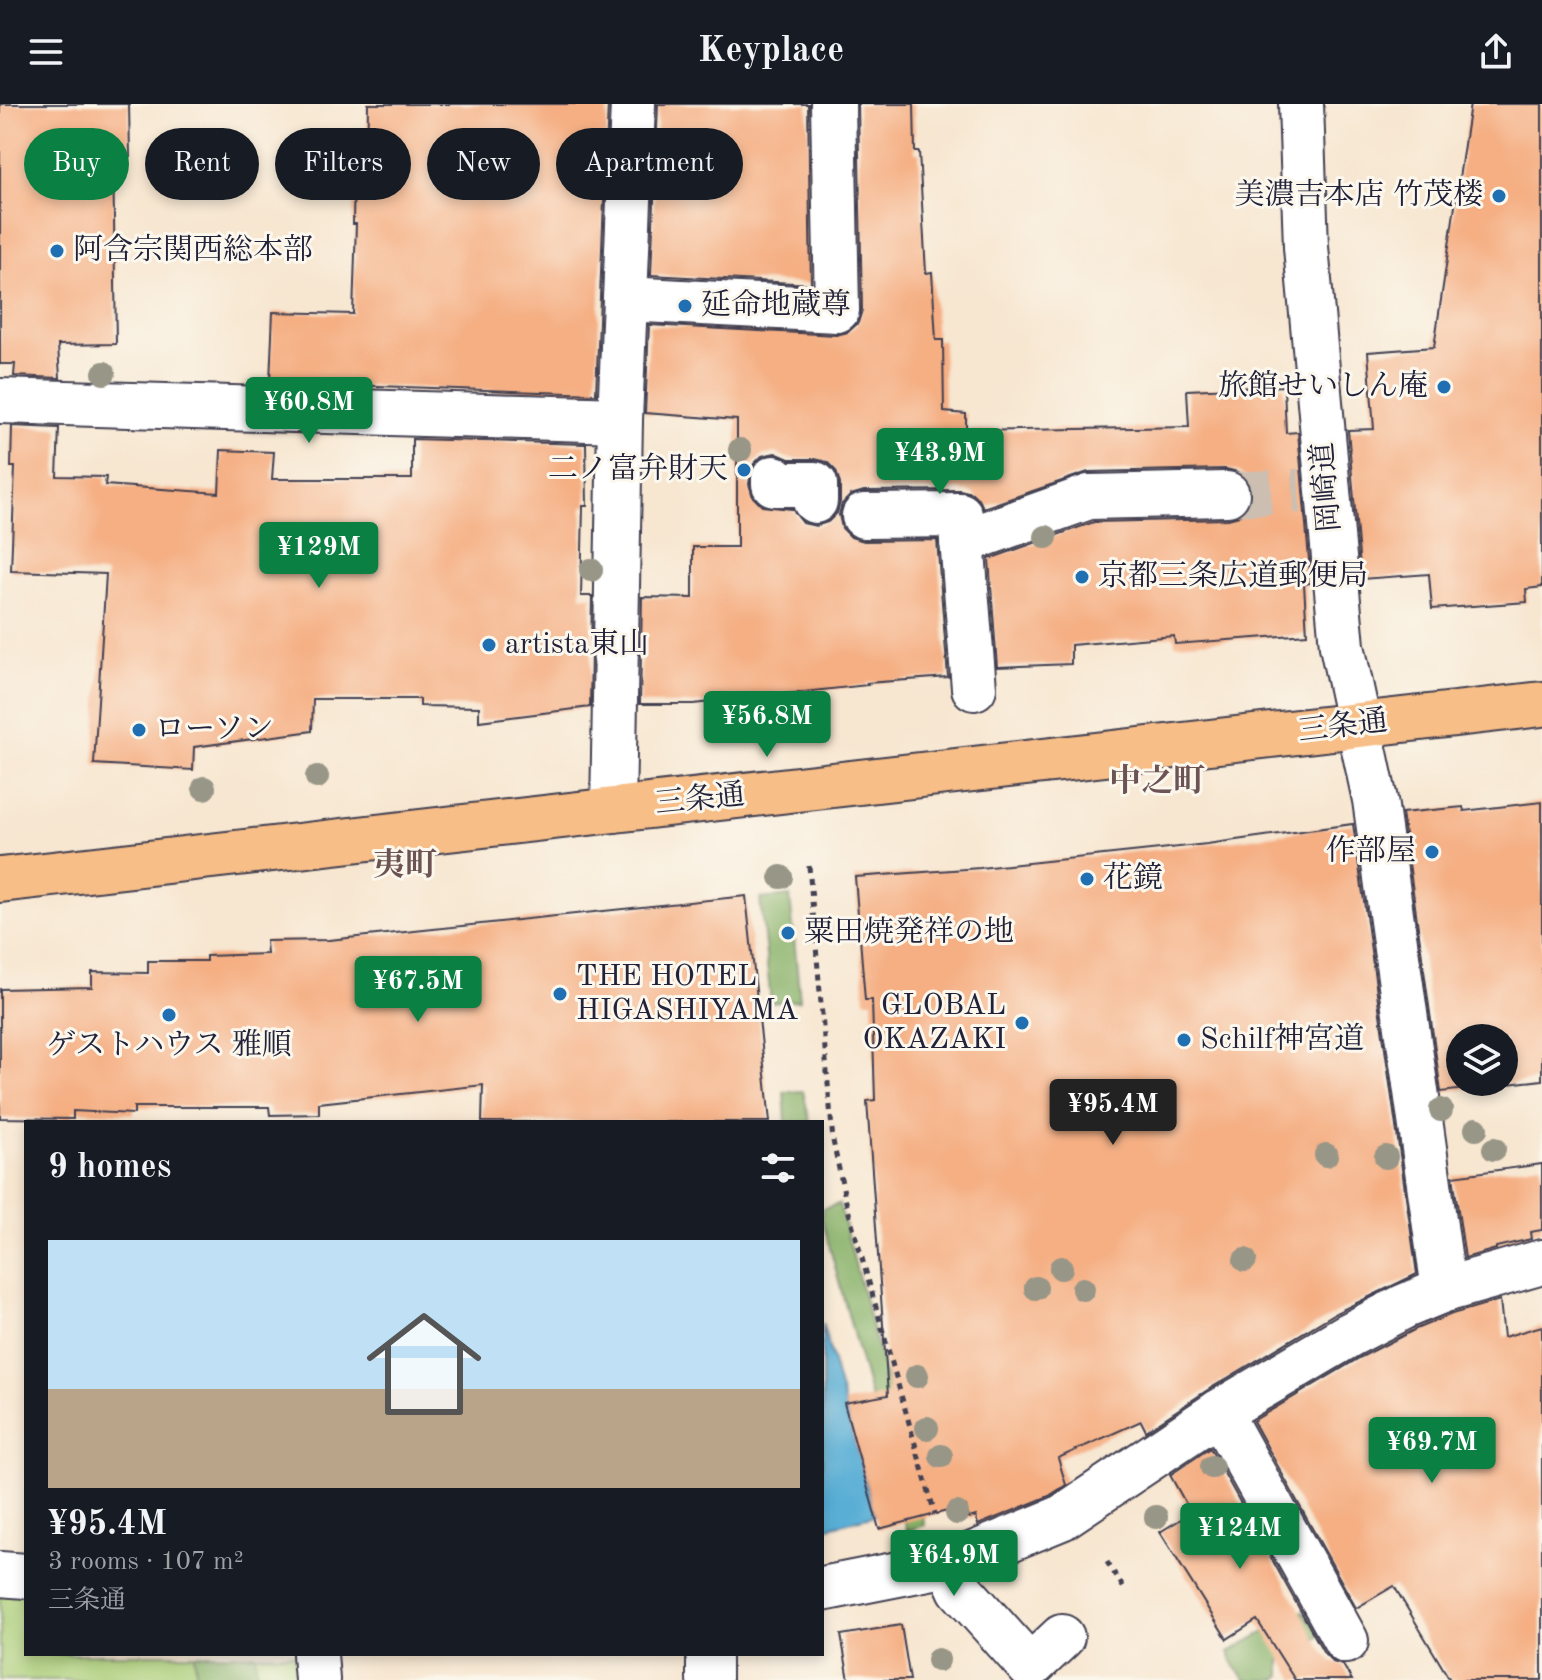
<!DOCTYPE html>
<meta charset="utf-8">
<style>
:root{--surface:#171b24;--page:#242831;--text:#f1f3f6;--muted:#9ea1a6;--accent:#0b8043}
body{margin:0;font-family:"Old Standard TT","Noto Serif JP",serif;background:var(--page);color:var(--text);height:100vh;display:flex;flex-direction:column;font-size:30px;white-space:nowrap}
*{box-sizing:border-box;margin:0}
p{font-size:26px;color:var(--muted)}
.icon{flex:none;width:44px;height:44px;fill:none;stroke:currentColor;stroke-width:2;stroke-linecap:round;stroke-linejoin:round}
.map{position:relative;flex:1;overflow:hidden}
.details{position:absolute;left:24px;top:1016px;width:800px;height:536px;display:flex;flex-direction:column;background:var(--surface);border-radius:0px;box-shadow:0 4px 12px #0003}
.details>*{flex:none}
.guide{position:absolute;left:24px;top:24px;width:800px;height:72px;display:flex;gap:16px}
.controls{position:absolute;left:1446px;top:920px;display:grid;gap:16px}
.controls a{display:grid;place-items:center;width:72px;height:72px;border-radius:50%;background:var(--surface);box-shadow:0 4px 12px #0003;font-size:40px}
.price{position:absolute;translate:-50% -68px;padding:0 18px;border-radius:8px;background:var(--accent);color:#fff;font-size:26px;line-height:52px;filter:drop-shadow(0 2px 4px #0008)}
.price::after{content:'';position:absolute;left:50%;top:48px;width:24px;height:18px;margin-left:-12px;background:inherit;clip-path:polygon(0 0,100% 0,50% 100%)}
.price.current{background:#222;color:#fff}
ul{padding:0;list-style:none}
li{display:grid;align-content:center;gap:16px;height:424px;padding:0 24px}
li span{display:grid;place-items:center;height:248px;border-radius:0px;color:#555}
li>.icon{margin-inline-start:auto}
span .icon{width:144px;height:144px;fill:#fffc;stroke-width:1}
li b{font-size:34px}
h2{display:flex;justify-content:space-between;align-items:center;height:96px;padding:0 24px;font-size:34px}
.chip{padding:0 28px;border-radius:36px;background:var(--surface);box-shadow:0 4px 12px #0003;font-size:28px;line-height:72px}
.chip.current{background:var(--accent);color:#fff}
header{display:flex;justify-content:space-between;align-items:center;height:104px;padding:0 24px;background:var(--surface);font-size:36px;font-weight:800}
.map>svg:first-child{display:block}
</style>
<header><svg class="icon" aria-label="menu" viewBox="0 0 24 24"><path d="M4 6h16M4 12h16M4 18h16"/></svg>Keyplace<svg class="icon" aria-label="share" viewBox="0 0 24 24"><path d="M12 15V3M7 8l5-5 5 5M5 13v7h14v-7"/></svg></header>
<div class="map">
<svg width="1542" height="1576" viewBox="0 0 1542 1576">
<rect width="100%" height="100%" fill="#fbf7ec"/>
<filter id="ink" filterUnits="userSpaceOnUse"><feTurbulence type="fractalNoise" baseFrequency=".0125" numOctaves="2"/><feDisplacementMap in="SourceGraphic" scale="16" xChannelSelector="R" yChannelSelector="G"/><feConvolveMatrix kernelMatrix="1 2 1 2 8 2 1 2 1" color-interpolation-filters="sRGB"/></filter>
<filter id="wash" filterUnits="userSpaceOnUse"><feTurbulence type="fractalNoise" baseFrequency=".006" numOctaves="4" result="noise"/><feDisplacementMap in="SourceGraphic" scale="32" xChannelSelector="R" yChannelSelector="G"/><feGaussianBlur stdDeviation="1.8" result="paint"/><feColorMatrix in="noise" values="0 0 0 0 0 0 0 0 0 0 0 0 0 0 0 0 0 1.4 0 .05"/><feComposite in="paint" operator="in"/></filter>
<g filter="url(#wash)">
<rect width="100%" height="100%" fill="#f7e6d0"/>
<!-- green -->
<path fill="#a8cc75" stroke="#657758" stroke-width="2" d="M0,1486L26,1489V1550H303L306,1576H0Z"/>
<!-- forest -->
<g fill="#86b066" stroke="#546950" stroke-width="2">
<path d="M790,792L800,896L771,899L760,795Z"/>
<path d="M803,987L810,1018H786L784,988Z"/>
<path d="M839,1100L925,1421L907,1427L822,1115V1105Z"/>
<path d="M1303,1507L1322,1530L1281,1557V1572L1276,1576H1246L1234,1561L1229,1548Z"/>
<path d="M194,1550H255L257,1576H197Z"/>
</g>
<!-- water -->
<path fill="#59aed5" stroke="#3e6888" stroke-width="2" d="M822,1219L875,1411L822,1425Z"/>
<g id="blocks">
<!-- building -->
<g fill="#f5af83" fill-rule="evenodd">
<path d="M0,0H129L130,53L113,54L116,240L58,241L60,274L14,272L15,260H0Z"/>
<path d="M368,0H608L596,290L270,278L273,208L353,210L356,120H353L354,66H367Z"/>
<path d="M658,0H808L811,180L651,171Z"/>
<path d="M858,0H914L915,48H919L926,169L932,168L936,236H943L944,308L966,310V327L1189,323L1187,286L1284,282L1286,329L1298,328L1311,479L1304,480L1307,530L1175,540L1174,532L1071,541V560L997,563L989,455L1094,418L1228,415L1239,412L1248,403L1252,389L1248,376L1238,368L1226,365L1088,368L983,404L980,397L972,389L960,386L864,387L851,391L842,400L839,411L842,424L851,433L864,437L937,436L948,573L867,579L868,581L693,600H640L642,493L693,494V443H737V316L645,309L649,221L836,231L848,228L858,219L862,206ZM775,349L789,355H815L827,358L836,367L840,380V398L837,409L828,418L816,422L803,419L792,405L762,402L753,393L749,380L752,362L762,352Z"/>
<path d="M1470,0H1542V483L1526,485L1527,498L1432,505L1429,470L1361,475L1348,326L1374,325L1368,248L1434,243Z"/>
<path d="M12,322L59,324L57,372L106,373L105,381L219,389L221,346L274,348L272,375H412V335L586,340L587,402H583L581,492H592L590,603L479,617V603L420,602V595H313L312,627L194,643L193,666L94,660L106,470L11,467L15,363H11Z"/>
<path d="M1542,698V976L1441,988L1402,709L1463,703L1464,707ZM1460,934H1504V978H1460Z"/>
<path d="M1353,720L1417,1170L1336,1209L1206,1287L1146,1327L1141,1317L1058,1354L1066,1381L1049,1392L978,1421L976,1412L969,1414L966,1402L879,1425L844,1299L888,1291L867,997L875,996L872,896H865L855,773L980,764L1207,740Z"/>
<path d="M746,792L770,1018H482L483,981L319,999V1010L270,1011L269,1003H134V1010L73,1007V1015L0,1014V885L92,883V868L148,869V857H206V852L267,850L266,837L329,836Z"/>
<path d="M1542,1060V1126L1530,1128L1531,1135L1496,1143V1145L1465,1154L1453,1072Z"/>
<path d="M1500,1196L1504,1233L1542,1222V1576H1450L1394,1482L1356,1504L1253,1317L1361,1253L1416,1225L1452,1210Z"/>
<path d="M1210,1344L1324,1549L1333,1558L1343,1561L1352,1576H1295L1257,1516L1227,1535L1160,1428L1191,1409L1170,1371Z"/>
<path d="M901,1521L910,1576H849L841,1531Z"/>
</g>
</g>
</g>
<g filter="url(#ink)">
<use href="#blocks" fill-opacity="0" stroke="#423f51" stroke-width="2"/>
<g fill="none" stroke-linecap="round" stroke-linejoin="round">
<!-- minor-tunnel -->
<path stroke="#ccbfb2" stroke-width="44" stroke-dasharray="44 22" stroke-linecap="butt" d="M1227,390L1299,387"/>
<defs>
<g id="minor">
<path d="M1301,0L1306,143L1342,542L1375,696L1444,1186"/>
<path d="M625,195L837,206L833,0"/>
<path d="M0,297L620,316"/>
<path d="M774,374V380H815V397"/>
<path d="M864,412L960,411L974,584"/>
<path d="M962,438L1089,393L1227,390"/>
<path d="M613,706L620,316L633,0"/>
<path d="M1219,1308L1346,1537"/>
<path d="M949,1460L960,1485L1030,1563L1062,1533"/>
<path d="M0,1470L26,1472"/>
<path d="M822,1485L949,1460L1061,1414L1219,1308L1349,1231L1405,1202L1444,1186L1542,1158"/>
<path d="M315,1550L317,1576"/>
<path d="M709,1550V1576"/>
</g>
<path id="major" d="M0,776L1542,600"/>
</defs>
<!-- minor casing -->
<use href="#minor" stroke="#423f51" stroke-width="48"/>
<!-- major casing -->
<use href="#major" stroke="#423f51" stroke-width="48"/>
<!-- path -->
<g stroke="#423f51" stroke-width="5" stroke-dasharray="6 6" stroke-linecap="butt">
<path d="M809,762L833,1037L846,1098L935,1410"/>
<path d="M1107,1458L1125,1486"/>
</g>
<!-- minor -->
<use href="#minor" stroke="#fff" stroke-width="44"/>
<!-- major -->
<use href="#major" stroke="#f7be87" stroke-width="44"/>
</g>
<!-- trees -->
<g fill="#989687">
<circle cx="104" cy="269" r="12"/>
<circle cx="740" cy="346" r="12"/>
<circle cx="1046" cy="433" r="12"/>
<circle cx="591" cy="466" r="12"/>
<circle cx="317" cy="673" r="12"/>
<circle cx="204" cy="684" r="12"/>
<circle cx="781" cy="773" r="12"/>
<circle cx="1441" cy="1006" r="12"/>
<circle cx="1476" cy="1025" r="12"/>
<circle cx="1494" cy="1045" r="12"/>
<circle cx="1326" cy="1051" r="12"/>
<circle cx="1386" cy="1053" r="12"/>
<circle cx="1245" cy="1156" r="12"/>
<circle cx="1061" cy="1164" r="12"/>
<circle cx="1036" cy="1184" r="12"/>
<circle cx="1083" cy="1185" r="12"/>
<circle cx="917" cy="1272" r="12"/>
<circle cx="927" cy="1324" r="12"/>
<circle cx="941" cy="1352" r="12"/>
<circle cx="1212" cy="1363" r="12"/>
<circle cx="957" cy="1409" r="12"/>
<circle cx="1156" cy="1413" r="12"/>
<circle cx="938" cy="1556" r="12"/>
</g>
</g>
<!-- markers -->
<g fill="#1f6fb2" stroke="#fbf7ec" stroke-width="3">
<circle cx="1499" cy="92" r="8"/>
<circle cx="57" cy="147" r="8"/>
<circle cx="685" cy="202" r="8"/>
<circle cx="1444" cy="283" r="8"/>
<circle cx="744" cy="366" r="8"/>
<circle cx="1082" cy="473" r="8"/>
<circle cx="489" cy="541" r="8"/>
<circle cx="139" cy="626" r="8"/>
<circle cx="1432" cy="748" r="8"/>
<circle cx="1087" cy="775" r="8"/>
<circle cx="788" cy="829" r="8"/>
<circle cx="560" cy="890" r="8"/>
<circle cx="169" cy="911" r="8"/>
<circle cx="1022" cy="919" r="8"/>
<circle cx="1184" cy="936" r="8"/>
</g>
<g text-anchor="middle" dominant-baseline="central" stroke-width="6" stroke-linejoin="round" paint-order="stroke">
<!-- poi labels -->
<g font-size="30" fill="#22223b" stroke="#fbf7ec" text-anchor="start">
<text x="1483" y="92" text-anchor="end">美濃吉本店 竹茂楼</text>
<text x="73" y="147">阿含宗関西総本部</text>
<text x="701" y="202">延命地蔵尊</text>
<text x="1428" y="283" text-anchor="end">旅館せいしん庵</text>
<text x="728" y="366" text-anchor="end">二ノ富弁財天</text>
<text x="1098" y="473">京都三条広道郵便局</text>
<text x="505" y="541">artista東山</text>
<text x="155" y="626">ローソン</text>
<text x="1416" y="748" text-anchor="end">作部屋</text>
<text x="1103" y="775">花鏡</text>
<text x="804" y="829">粟田焼発祥の地</text>
<text x="576" y="873">THE HOTEL<tspan x="576" dy="34">HIGASHIYAMA</tspan></text>
<text x="1006" y="902" text-anchor="end">GLOBAL<tspan x="1006" dy="34">OKAZAKI</tspan></text>
<text x="1200" y="936">Schilf神宮道</text>
<text x="169" y="942" text-anchor="middle">ゲストハウス 雅順</text>
</g>
<!-- street labels -->
<g font-size="30" fill="#22223b" stroke="#fbf7ec">
<text transform="translate(1327 383) rotate(-95)">岡崎道</text>
<text transform="translate(1343 623) rotate(-7)">三条通</text>
<text transform="translate(700 696) rotate(-6)">三条通</text>
</g>
<!-- neighbourhood labels -->
<g font-size="32" font-weight="bold" fill="#6c5354" stroke="#fbf7ec">
<text x="1157" y="679">中之町</text>
<text x="405" y="763">夷町</text>
</g>
</g>
</svg>
<div class="controls">
<a><svg class="icon" aria-label="layers" viewBox="0 0 24 24"><path d="M12 4l9 5-9 5-9-5zM3 14l9 5 9-5"/></svg></a>
</div>
<b class="price" style="left:309px;top:341px">¥60.8M</b>
<b class="price" style="left:940px;top:392px">¥43.9M</b>
<b class="price" style="left:319px;top:486px">¥129M</b>
<b class="price" style="left:767px;top:655px">¥56.8M</b>
<b class="price" style="left:418px;top:920px">¥67.5M</b>
<b class="price current" style="left:1113px;top:1043px">¥95.4M</b>
<b class="price" style="left:1432px;top:1381px">¥69.7M</b>
<b class="price" style="left:1240px;top:1467px">¥124M</b>
<b class="price" style="left:954px;top:1494px">¥64.9M</b>
<div class="guide">
<a class="chip current">Buy</a>
<a class="chip">Rent</a>
<a class="chip">Filters</a>
<a class="chip">New</a>
<a class="chip">Apartment</a>
</div>
<section class="details">
<h2>9 homes<svg class="icon" aria-label="filters" viewBox="0 0 24 24"><path d="M4 7h16M4 17h16"/><circle cx="9" cy="7" r="2"/><circle cx="15" cy="17" r="2"/></svg></h2>
<ul>
<li><span style="background:linear-gradient(#bfe0f5 60%,#b9a48a 0)"><svg class="icon" aria-label="home" viewBox="0 0 24 24"><path d="M3 11l9-7 9 7M6 9v11h12V9"/></svg></span><div><b>¥95.4M</b><p>3 rooms · 107 m²</p><p>三条通</p></div></li>
</ul>
</section>
</div>
